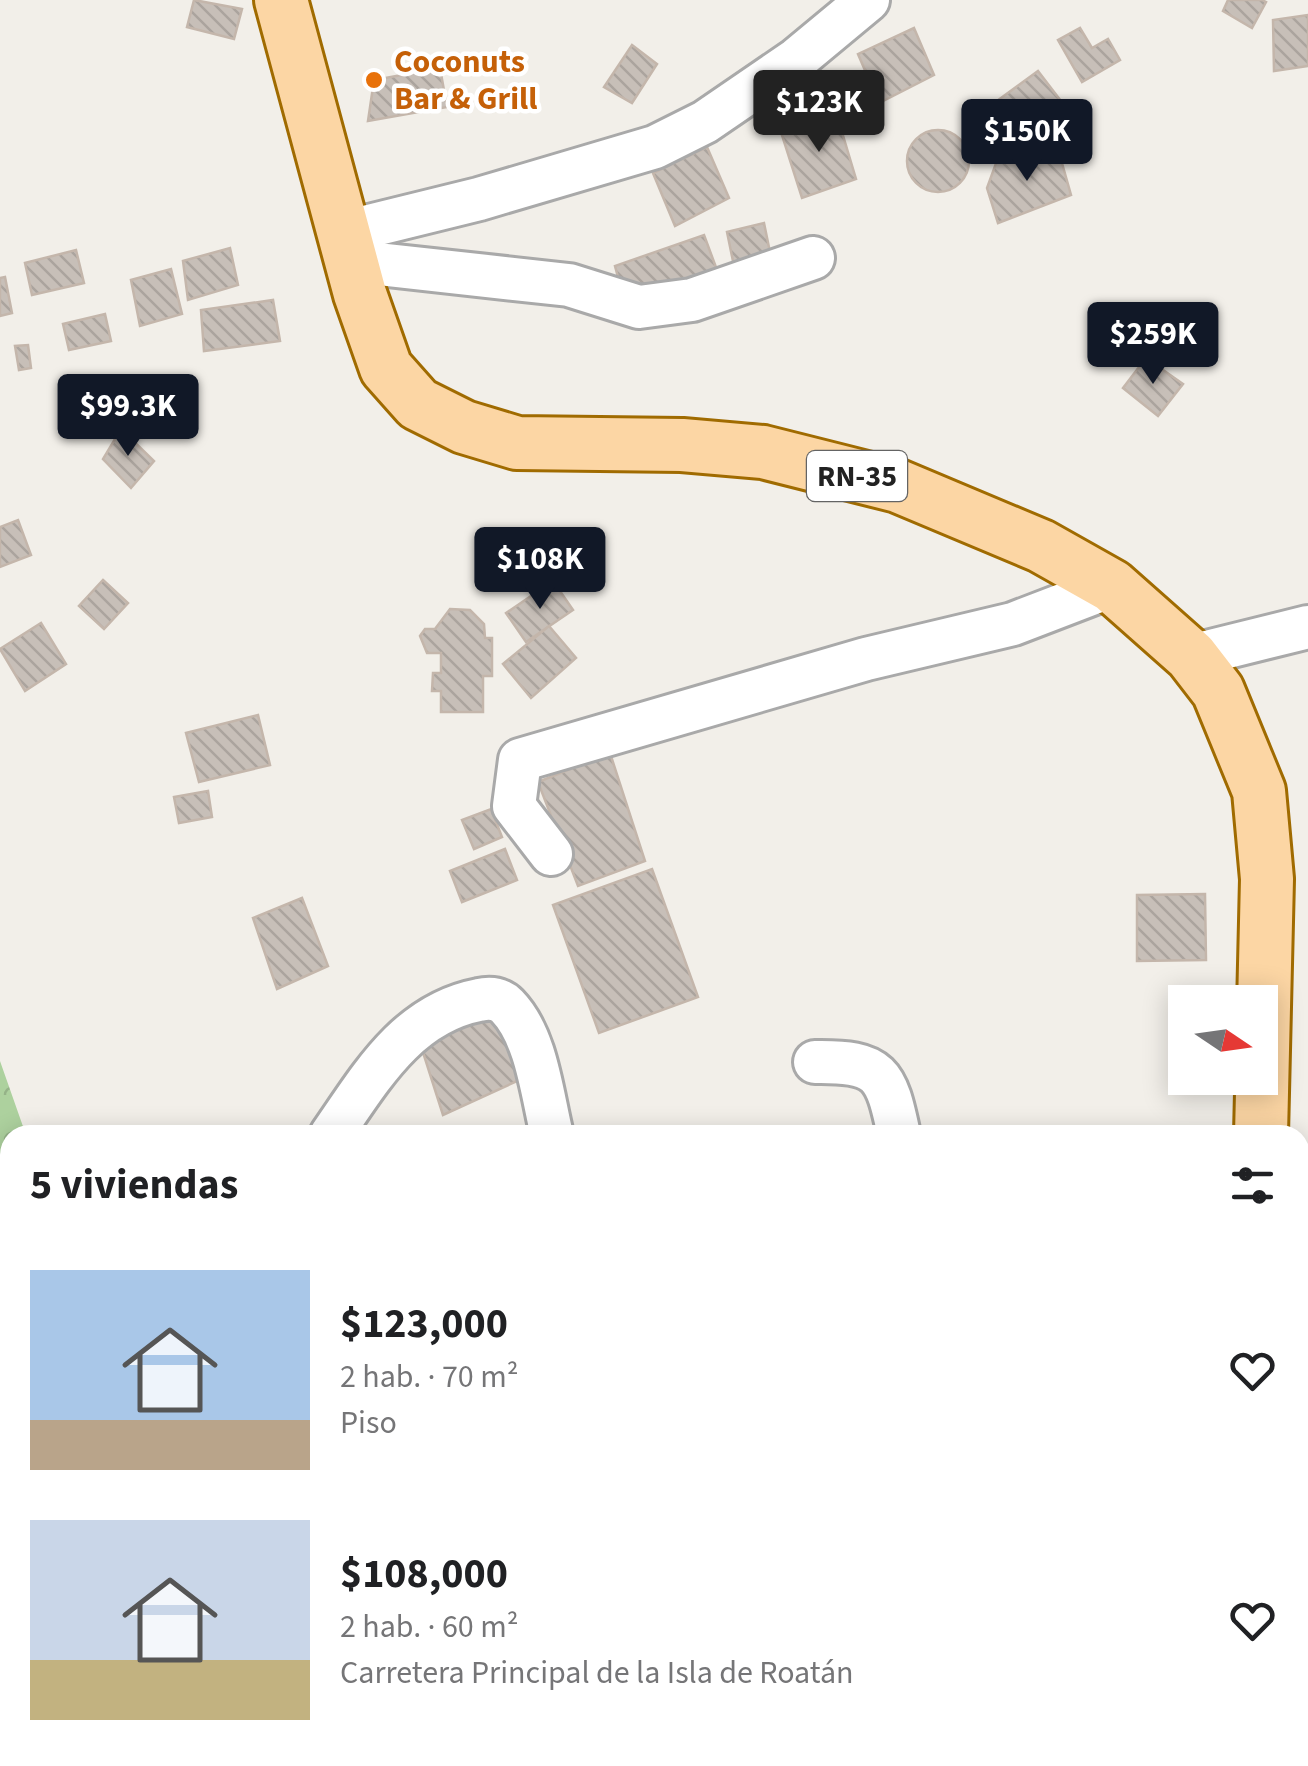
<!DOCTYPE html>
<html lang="es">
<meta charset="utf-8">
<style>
:root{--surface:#fff;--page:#f2f2f2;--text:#202124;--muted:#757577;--accent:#111827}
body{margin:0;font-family:"Source Sans 3",sans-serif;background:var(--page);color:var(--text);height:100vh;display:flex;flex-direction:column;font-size:38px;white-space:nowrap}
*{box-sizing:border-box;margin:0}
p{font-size:32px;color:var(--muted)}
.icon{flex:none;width:55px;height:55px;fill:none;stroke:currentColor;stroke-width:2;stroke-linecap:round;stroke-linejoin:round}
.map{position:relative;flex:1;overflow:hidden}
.side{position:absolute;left:0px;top:1125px;width:1310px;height:642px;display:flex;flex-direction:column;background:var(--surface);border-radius:30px 30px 0 0;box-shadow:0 5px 25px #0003}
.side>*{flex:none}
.needle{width:65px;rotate:103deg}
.buttons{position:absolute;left:1168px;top:985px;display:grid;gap:20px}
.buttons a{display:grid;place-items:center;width:110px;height:110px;border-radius:0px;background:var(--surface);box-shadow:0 5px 25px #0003;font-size:50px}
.price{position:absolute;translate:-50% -85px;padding:0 22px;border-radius:10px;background:var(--accent);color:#fff;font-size:32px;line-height:65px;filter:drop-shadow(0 2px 5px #0008)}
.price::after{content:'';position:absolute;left:50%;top:60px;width:30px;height:22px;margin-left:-15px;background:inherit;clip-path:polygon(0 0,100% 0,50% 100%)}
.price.current{background:#222;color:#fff}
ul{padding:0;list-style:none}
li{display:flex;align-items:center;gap:30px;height:250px;padding:0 30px}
li span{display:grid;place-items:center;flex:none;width:280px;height:200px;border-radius:0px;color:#555}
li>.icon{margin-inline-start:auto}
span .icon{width:120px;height:120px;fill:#fffc;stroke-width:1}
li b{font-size:42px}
h2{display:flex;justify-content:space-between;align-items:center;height:120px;padding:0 30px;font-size:42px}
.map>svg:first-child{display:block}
</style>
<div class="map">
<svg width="1308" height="1766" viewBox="0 0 1308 1766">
<defs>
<pattern id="forest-crowns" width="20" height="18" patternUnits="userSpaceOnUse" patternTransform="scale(2.5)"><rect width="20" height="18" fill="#add19e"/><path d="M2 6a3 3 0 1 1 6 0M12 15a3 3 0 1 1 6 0" fill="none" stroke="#95b388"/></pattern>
<pattern id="building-back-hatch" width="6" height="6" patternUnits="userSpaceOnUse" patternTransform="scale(2.5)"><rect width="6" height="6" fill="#c7bfb8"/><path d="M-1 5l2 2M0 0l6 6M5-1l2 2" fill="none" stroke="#aba49e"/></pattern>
</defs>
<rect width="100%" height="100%" fill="#f2efe9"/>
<!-- forest -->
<g fill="url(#forest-crowns)">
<path d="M0,1061L26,1135H10V1758H248L251,1766H0Z"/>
<path d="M1308,1481V1766H521L545,1758H1300V1484Z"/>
</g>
<!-- building -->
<g fill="url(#building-back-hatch)" stroke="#c4b6ab" stroke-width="2.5">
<path d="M194,0L242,9L234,39L187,27Z"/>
<path d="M1228,0H1262L1266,2L1252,28L1223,11Z"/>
<path d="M1308,15V66L1274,71L1273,20Z"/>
<path d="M914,28L934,75L879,103L858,54Z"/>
<path d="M1080,28L1092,48L1108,39L1120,60L1082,82L1058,40Z"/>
<path d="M632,45L657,64L632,103L604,87Z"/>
<path d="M440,68L447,107L368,121L374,80Z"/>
<path d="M1038,71L1064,105L1013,140L990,106Z"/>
<path d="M836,112L856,179L802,198L781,132Z"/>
<circle cx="938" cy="161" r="31"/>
<path d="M707,147L729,198L675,226L653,173Z"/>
<path d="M1058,149L1071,195L998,223L987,188L999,155L1029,158Z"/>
<path d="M764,223L772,262L735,271L727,232Z"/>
<path d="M704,235L717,270L625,303L615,266Z"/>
<path d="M230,248L238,285L188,300L183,261Z"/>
<path d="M76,250L84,283L32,295L25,263Z"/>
<path d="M171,269L182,314L140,326L131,280Z"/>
<path d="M5,277L12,313L0,316V278Z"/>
<path d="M273,300L280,341L204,351L201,310Z"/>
<path d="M105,314L111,341L69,350L63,324Z"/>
<path d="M28,345L31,368L19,370L15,346Z"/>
<path d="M1146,358L1183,384L1158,416L1123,388Z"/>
<path d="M121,429L154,461L131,488L103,459Z"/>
<path d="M18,520L31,555L0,567V527Z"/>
<path d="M103,580L128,603L104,629L79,606Z"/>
<path d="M553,581L573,610L526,642L506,613Z"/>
<path d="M450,609L470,610L484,624L485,638H492V676H483V712H441V691H432L433,673H441V653H427L420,636L425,629H435Z"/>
<path d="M41,623L66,664L25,691L0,649Z"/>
<path d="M549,626L576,658L531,698L503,664Z"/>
<path d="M258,715L270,765L199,782L186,733Z"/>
<path d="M610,753L645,861L578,886L538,782Z"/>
<path d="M208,791L212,817L179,823L174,797Z"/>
<path d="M491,809L502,837L474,849L462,820Z"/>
<path d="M505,849L517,880L462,902L450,871Z"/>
<path d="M652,869L698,997L599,1033L553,905Z"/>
<path d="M1205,894L1206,960L1137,961V895Z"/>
<path d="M302,898L328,966L277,989L253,918Z"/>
<path d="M502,1006L528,1076L443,1115L420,1043Z"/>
</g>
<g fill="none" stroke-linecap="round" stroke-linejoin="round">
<defs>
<g id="minor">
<path d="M341,233L479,199L655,147L705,122L797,59L868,0"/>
<path d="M351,261L569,285L639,307L692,300L813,258"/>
<path d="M1191,656L1308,627"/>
<path d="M551,854L514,806L520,760L866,659L1013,624L1112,586"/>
<path d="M815,1062C881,1061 886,1073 899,1135"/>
<path d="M331,1135C370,1079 406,1014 479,1000C488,998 499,998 507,1006C537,1037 542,1095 552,1135"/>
<path d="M0,1346L10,1337"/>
</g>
<g id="major">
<path d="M281,0L360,294L386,368L418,404L464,427L517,443L682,445L763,452L898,486L1041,546L1112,586L1191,656L1218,691L1259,791L1267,879L1261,1135"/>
<path d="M1247,1766V1758"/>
</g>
</defs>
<!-- minor casing -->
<use href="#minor" stroke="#a9a9a9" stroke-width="48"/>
<!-- major casing -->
<use href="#major" stroke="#a06b00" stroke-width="58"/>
<!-- minor -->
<use href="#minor" stroke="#fff" stroke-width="42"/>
<!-- major -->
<use href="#major" stroke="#fcd6a4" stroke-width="52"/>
</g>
<!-- markers -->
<circle fill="#e8710a" stroke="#fff" stroke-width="4" cx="374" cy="80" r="10"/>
<g text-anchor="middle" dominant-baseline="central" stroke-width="9" stroke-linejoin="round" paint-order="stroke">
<!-- shield labels -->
<rect fill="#fff" stroke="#646464" stroke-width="2.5" x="807" y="451" width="100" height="50" rx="8"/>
<g font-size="30" font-weight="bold" fill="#222">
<text x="857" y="476">RN-35</text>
</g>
<!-- food labels -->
<g font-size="32" font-weight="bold" fill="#c56008" stroke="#fff" text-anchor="start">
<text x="394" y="62">Coconuts<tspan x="394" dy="37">Bar &amp; Grill</tspan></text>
</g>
</g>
</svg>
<div class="buttons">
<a><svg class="needle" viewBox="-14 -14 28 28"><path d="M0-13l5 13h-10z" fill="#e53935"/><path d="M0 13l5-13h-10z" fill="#757577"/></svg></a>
</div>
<b class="price current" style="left:819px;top:155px">$123K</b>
<b class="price" style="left:1027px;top:184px">$150K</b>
<b class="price" style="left:1153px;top:387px">$259K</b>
<b class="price" style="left:128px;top:459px">$99.3K</b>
<b class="price" style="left:540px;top:612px">$108K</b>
<section class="side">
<h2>5 viviendas<svg class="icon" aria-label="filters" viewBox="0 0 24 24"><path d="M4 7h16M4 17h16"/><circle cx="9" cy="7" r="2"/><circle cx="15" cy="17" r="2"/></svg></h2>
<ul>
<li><span style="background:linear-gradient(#a9c7e8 75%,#b9a48a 0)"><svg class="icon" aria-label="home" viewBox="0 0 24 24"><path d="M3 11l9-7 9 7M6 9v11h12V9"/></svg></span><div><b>$123,000</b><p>2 hab. · 70 m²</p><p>Piso</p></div><svg class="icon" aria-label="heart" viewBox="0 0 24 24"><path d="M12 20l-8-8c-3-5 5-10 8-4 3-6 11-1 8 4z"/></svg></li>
<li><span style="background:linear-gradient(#c9d6e8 70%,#c2b280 0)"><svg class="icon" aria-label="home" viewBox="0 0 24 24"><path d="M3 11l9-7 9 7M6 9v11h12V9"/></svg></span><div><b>$108,000</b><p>2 hab. · 60 m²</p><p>Carretera Principal de la Isla de Roatán</p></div><svg class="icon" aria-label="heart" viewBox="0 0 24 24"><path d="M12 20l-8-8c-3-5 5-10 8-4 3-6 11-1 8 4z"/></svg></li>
</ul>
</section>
</div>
